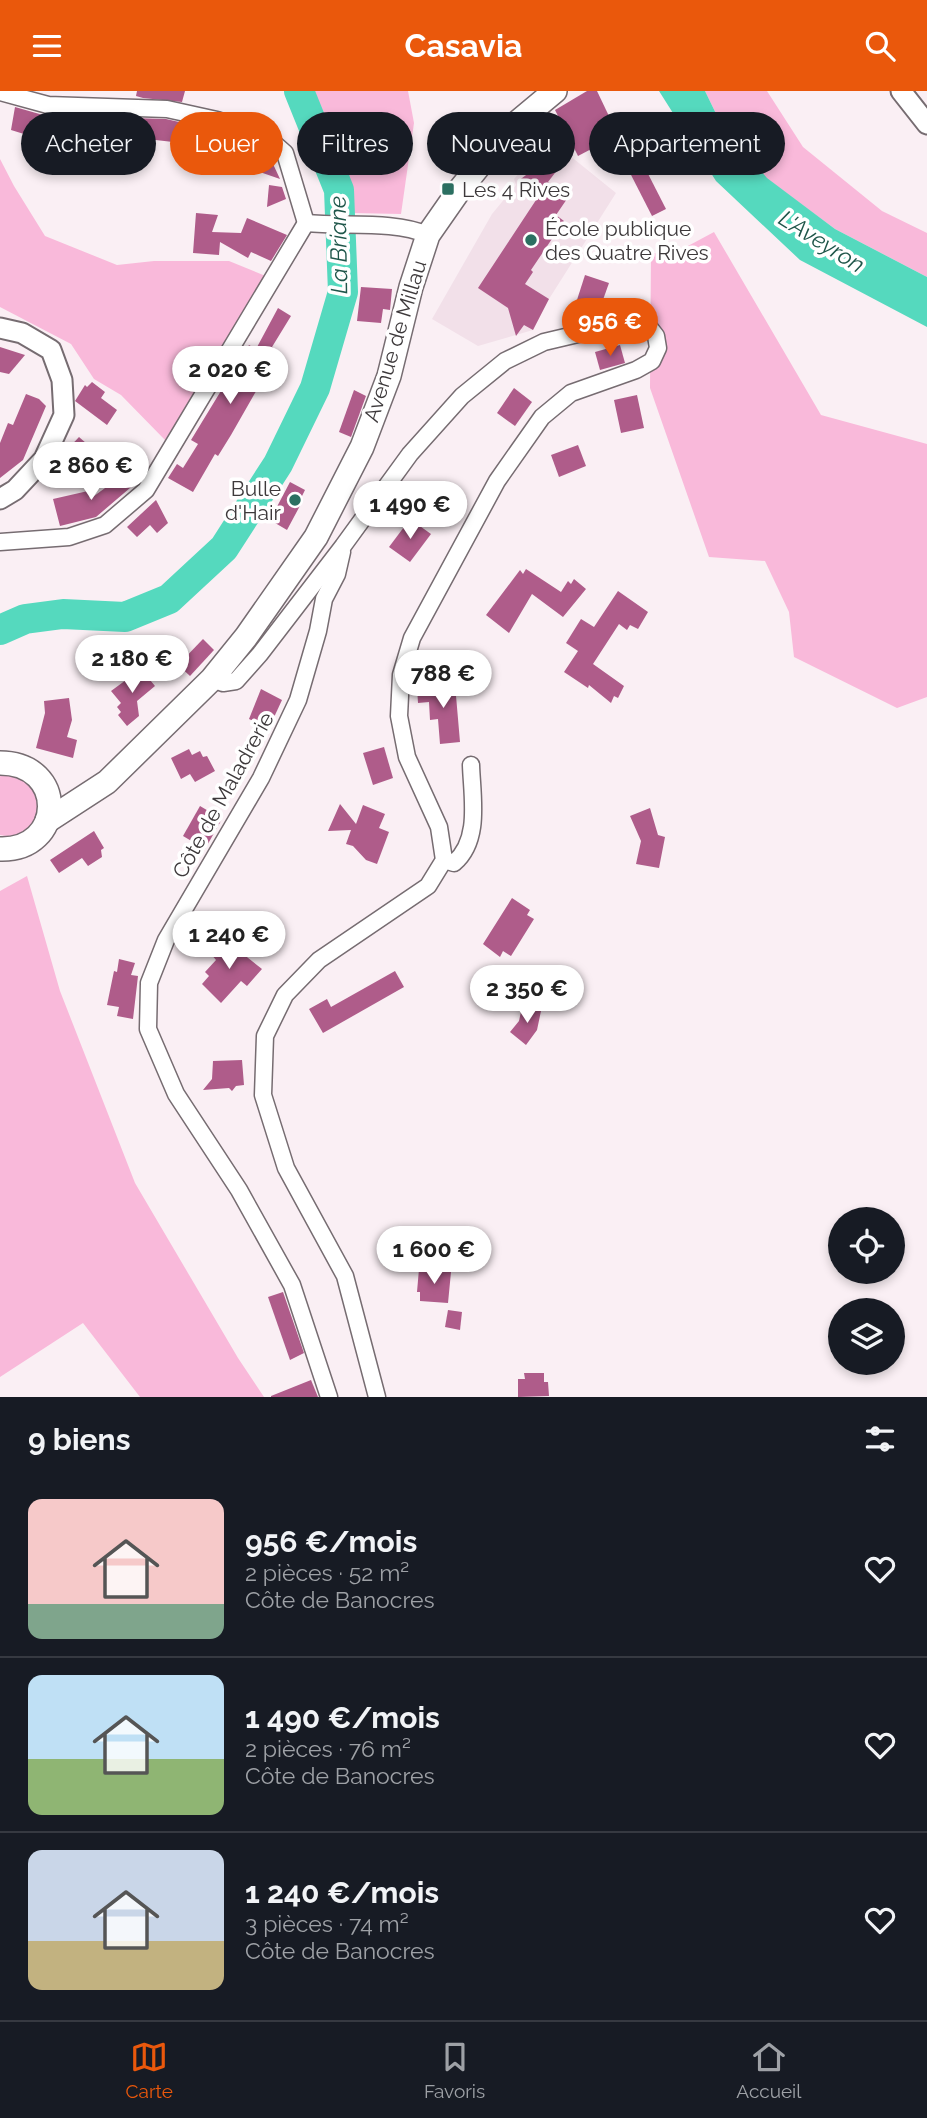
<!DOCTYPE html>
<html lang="fr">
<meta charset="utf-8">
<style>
:root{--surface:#171b24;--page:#242831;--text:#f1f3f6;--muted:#9ea1a6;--line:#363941;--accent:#ea580c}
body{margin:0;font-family:Raleway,sans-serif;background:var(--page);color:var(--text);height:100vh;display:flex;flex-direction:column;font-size:26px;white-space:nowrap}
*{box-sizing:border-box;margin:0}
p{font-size:23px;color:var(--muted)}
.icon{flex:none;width:38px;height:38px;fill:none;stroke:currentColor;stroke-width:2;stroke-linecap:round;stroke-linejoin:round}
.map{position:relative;height:1306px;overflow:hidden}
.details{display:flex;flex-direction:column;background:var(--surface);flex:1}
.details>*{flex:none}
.guide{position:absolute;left:21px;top:21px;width:886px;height:63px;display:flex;gap:14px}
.tools{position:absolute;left:828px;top:1116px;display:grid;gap:14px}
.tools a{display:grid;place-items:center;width:77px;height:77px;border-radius:50%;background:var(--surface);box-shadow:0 4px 10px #0003;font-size:35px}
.price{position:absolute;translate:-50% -60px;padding:0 16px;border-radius:24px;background:#fff;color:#222;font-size:23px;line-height:46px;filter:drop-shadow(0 2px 4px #0008)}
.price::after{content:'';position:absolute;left:50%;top:42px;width:21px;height:16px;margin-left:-10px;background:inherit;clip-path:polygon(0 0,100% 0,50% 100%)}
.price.current{background:var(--accent);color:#fff}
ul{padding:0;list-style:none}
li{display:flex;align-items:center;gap:21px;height:175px;padding:0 28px}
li+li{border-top:2px solid var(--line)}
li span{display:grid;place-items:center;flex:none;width:196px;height:140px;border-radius:14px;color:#555}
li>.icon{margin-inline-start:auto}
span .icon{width:84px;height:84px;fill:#fffc;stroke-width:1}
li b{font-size:30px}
h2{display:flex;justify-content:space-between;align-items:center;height:84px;padding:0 28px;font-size:30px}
.tag{padding:0 24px;border-radius:32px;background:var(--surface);box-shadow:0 4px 10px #0003;font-size:24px;line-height:63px}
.tag.current{background:var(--accent);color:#fff}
header{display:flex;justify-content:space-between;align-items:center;height:91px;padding:0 28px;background:var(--accent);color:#fff;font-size:32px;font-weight:700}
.menu{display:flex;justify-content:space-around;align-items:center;height:98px;border-top:2px solid var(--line);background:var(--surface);font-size:19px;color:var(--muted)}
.menu a{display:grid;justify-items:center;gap:4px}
.menu .current{color:var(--accent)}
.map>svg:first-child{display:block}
</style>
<header><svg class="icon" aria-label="menu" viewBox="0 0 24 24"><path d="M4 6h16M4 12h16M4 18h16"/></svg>Casavia<svg class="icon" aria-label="search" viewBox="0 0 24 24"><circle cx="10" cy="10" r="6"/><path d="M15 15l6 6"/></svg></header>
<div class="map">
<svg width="927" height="1306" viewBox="0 0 927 1306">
<rect width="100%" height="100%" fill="#faeff4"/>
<!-- built -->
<path fill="#f2e0e9" d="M548,58L560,59L569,64L616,102L549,208L533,239L478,255L432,228L492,123L516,94L514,88L523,78L521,73L537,61Z"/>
<!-- green -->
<g fill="#f9b9da">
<path d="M304,0H408L414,32L401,123L352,122Z"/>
<path d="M705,0H767L803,56L882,120L927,142V186L835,138L766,87L721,33Z"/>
<path d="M0,68L14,95L45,145L117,174L154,170H229L268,186L165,349L121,304L94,288L71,253L0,216Z"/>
<path d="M714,141L821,324L927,353V606L897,617L794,566L789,521L765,470L709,466L650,297L651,162L673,163Z"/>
<path d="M6,684C54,690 43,753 0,744V685Z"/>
<path d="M27,785L60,900L135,1092L238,1267L264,1306H140L83,1232L0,1286V800Z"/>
</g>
<!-- water -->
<path fill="#55d9be" d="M659,0H705L721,33L767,87L835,138L927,186V236L800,169L716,90Z"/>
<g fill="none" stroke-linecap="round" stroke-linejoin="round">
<!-- river -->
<path stroke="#55d9be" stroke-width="30" d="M0,539L25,528L63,523L125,526L169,508L224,457L278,373L315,297L343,201L339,99L299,0"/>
</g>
<!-- building -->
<g fill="#af5c8a">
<path d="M137,0H185L182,11L143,7L136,5Z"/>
<path d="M587,0H597L618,44L578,65L555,19Z"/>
<path d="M15,16L43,24L37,56L22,52L24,43L11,39Z"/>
<path d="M63,25L166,28L214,39L263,56L267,60L280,88L251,78L254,74L199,54L147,48L148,52L134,51L135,44L110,42L109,50L75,49L74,42H64Z"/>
<path d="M463,34L480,48L470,61L467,59L455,76L443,68L455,50L452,48Z"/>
<path d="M545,70L558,78L548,91L569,105L556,124L564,130L531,179L533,181L525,193L549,208L533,239L524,234L516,245L508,217L478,197L538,106L518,90Z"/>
<path d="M643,73L666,118L652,125L629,80Z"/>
<path d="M269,94L282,96L286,108L267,116Z"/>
<path d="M196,122L218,124L212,141L241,142L247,127L287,144L271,170L251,161L248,167L220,151L219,164L193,162Z"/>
<path d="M585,184L609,192L599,220L576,212Z"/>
<path d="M361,196L392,198L390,219L383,218L381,232L357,230Z"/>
<path d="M278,217L291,225L272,256L279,260L231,344L218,365L215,363L193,401L168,387L177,373L183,377L198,353L191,349L227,290L234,295L248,271L241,267L249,254L256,258Z"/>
<path d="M620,254L625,272L600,279L595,261Z"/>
<path d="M0,256L25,264L9,283L0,281Z"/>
<path d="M92,291L105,301L101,307L117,319L107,334L75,310L85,294L87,296Z"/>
<path d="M514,297L532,311L515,335L497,322Z"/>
<path d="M354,299L366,305L351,346L339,341Z"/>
<path d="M26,303L39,308L46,315L23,369L0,387V352L8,332L13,334Z"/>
<path d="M637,304L644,337L621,342L614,309Z"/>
<path d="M79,346L94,359L77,378L62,364Z"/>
<path d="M578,354L586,375L559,386L551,364Z"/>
<path d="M127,381L137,391L96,426L60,435L53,408L88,400L90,408Z"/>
<path d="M290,391L305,399L300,409L302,411L287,439L270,429Z"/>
<path d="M156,409L168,432L157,442L150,434L137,446L127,436Z"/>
<path d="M410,428L431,443L410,471L389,456Z"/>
<path d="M526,478L561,501L568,490L571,493L574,488L586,498L563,526L532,503L509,542L486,524L520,479L523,483Z"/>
<path d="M618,500L648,521L638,538L630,534L627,539L619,533L593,573L624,595L618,607L614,605L611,612L589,594L588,597L564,581L578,560L566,552L581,528L594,536Z"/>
<path d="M203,548L214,559L190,585L178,574Z"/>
<path d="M141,578L155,595L137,610L139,625L127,635L118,624L121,621L117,616L121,612L111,600Z"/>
<path d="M455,593L460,651L440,653L438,628L430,629L429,611L418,612L417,597Z"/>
<path d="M261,598L282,609L269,637L249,628Z"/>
<path d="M69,607L72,629L67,646L77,649L73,667L36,657L45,622L44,610Z"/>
<path d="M384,656L393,687L373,694L363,662Z"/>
<path d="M189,658L192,664L200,660L203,666L207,665L215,680L195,691L190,683L181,688L171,667Z"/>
<path d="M340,713L356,733L363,714L385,723L379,737L389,741L377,773L366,769L353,755L346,753L351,739L328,740Z"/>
<path d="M200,715L222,728L205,758L183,745Z"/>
<path d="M650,717L658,744L665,746L659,777L636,773L641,750L630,725Z"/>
<path d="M94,740L104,757L101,759L102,766L88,775L82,767L59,782L50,769Z"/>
<path d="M512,807L530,819L527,824L534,828L511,865L503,860L500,866L483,853Z"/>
<path d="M223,847L262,878L247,895L241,890L221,912L202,893L209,885L205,881L216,869L210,862Z"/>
<path d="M119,868L135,872L131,884L138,885L133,928L117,925L119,916L107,914L114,880L117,881Z"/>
<path d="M395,880L404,896L323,942L309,918L327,908L331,916Z"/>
<path d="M522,916L541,920L537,939L526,954L510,941L519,930Z"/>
<path d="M242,969L244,994L236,995L232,1000L229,997L203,999L212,988L213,970Z"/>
<path d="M419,1178L451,1181L448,1212L420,1210V1201H417Z"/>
<path d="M283,1201L304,1262L290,1269L268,1206Z"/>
<path d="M448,1219L462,1221L460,1239L445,1236Z"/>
<path d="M524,1282H544V1291H548L549,1305L518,1306V1288H525Z"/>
<path d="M311,1289L318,1306H271V1305Z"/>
</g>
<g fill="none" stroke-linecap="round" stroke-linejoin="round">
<defs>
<g id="minor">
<path d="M0,1L48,14L167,18L217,29L268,47L285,62L306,132"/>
<path d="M306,132C345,136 393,129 428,144"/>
<path d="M0,451L69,446L105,434L146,399L306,132"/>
<path d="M212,588L223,592L236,590L260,563L343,455L410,363L462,305L505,270L544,251L633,230L649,236L656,245L658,257L652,270L636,279L571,302L542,326L497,390L412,547L401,584L399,625L407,666L439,736L444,769L428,795L319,869L285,904L265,945L263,1004L286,1077L345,1185L377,1306"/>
<path d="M444,769L454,772C481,749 472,706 471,674"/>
<path d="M329,1306L292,1194L239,1099L176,1003L148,938L149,892L166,849L261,687L298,609L318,540L324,508L337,483L342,461"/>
</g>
<g id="tertiary">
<path d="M901,0L927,33"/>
<path d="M0,237L22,242L51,259L62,289L64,324L44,368L15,399L0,408"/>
</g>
<g id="secondary">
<path d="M0,672C67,672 65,760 0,758"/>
<path d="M47,730L107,691L212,588L246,546L316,446L362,356L389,285L411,196L428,144L458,101L507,40L555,0"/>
</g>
</defs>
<!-- minor casing -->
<use href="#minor" stroke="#766c71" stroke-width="19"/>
<!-- tertiary casing -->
<use href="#tertiary" stroke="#766c71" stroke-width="23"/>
<!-- secondary casing -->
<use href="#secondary" stroke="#766c71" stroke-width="26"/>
<!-- minor -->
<use href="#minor" stroke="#fff" stroke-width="16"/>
<!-- tertiary -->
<use href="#tertiary" stroke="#fff" stroke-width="19"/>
<!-- secondary -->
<use href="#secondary" stroke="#fff" stroke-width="23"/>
</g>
<!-- markers -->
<g fill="#2b6f61" stroke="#fff" stroke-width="2.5">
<rect x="441" y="91" width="14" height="14" rx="3.5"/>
<circle cx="531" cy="149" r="7"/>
<circle cx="295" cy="409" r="7"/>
</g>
<g text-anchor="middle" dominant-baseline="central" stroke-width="7" stroke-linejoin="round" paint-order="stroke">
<!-- poi labels -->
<g font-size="21" fill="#3d393b" stroke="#fff" text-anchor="start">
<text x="462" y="98">Les 4 Rives</text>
<text x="545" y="137">École publique<tspan x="545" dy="24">des Quatre Rives</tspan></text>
<text x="281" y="397" text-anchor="end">Bulle<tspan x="281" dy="24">d'Hair</tspan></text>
</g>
<!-- street labels -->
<g font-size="21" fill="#3d393b" stroke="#fff">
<text transform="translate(395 250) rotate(-73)">Avenue de Millau</text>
<text transform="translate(223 704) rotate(-61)">Côte de Maladrerie</text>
</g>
<!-- water labels -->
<g font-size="23" font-style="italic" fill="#1f564a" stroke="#fff">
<text transform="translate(822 150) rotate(32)">L'Aveyron</text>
<text transform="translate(338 154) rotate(-91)">La Briane</text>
</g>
</g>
</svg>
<div class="tools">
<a><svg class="icon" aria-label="locate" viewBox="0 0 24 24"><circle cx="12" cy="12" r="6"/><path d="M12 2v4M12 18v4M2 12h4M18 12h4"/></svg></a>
<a><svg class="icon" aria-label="layers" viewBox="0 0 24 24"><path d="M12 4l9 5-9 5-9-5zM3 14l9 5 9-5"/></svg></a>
</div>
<b class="price current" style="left:610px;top:267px">956 €</b>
<b class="price" style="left:230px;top:315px">2 020 €</b>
<b class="price" style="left:91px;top:411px">2 860 €</b>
<b class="price" style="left:410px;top:450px">1 490 €</b>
<b class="price" style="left:132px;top:604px">2 180 €</b>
<b class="price" style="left:443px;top:619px">788 €</b>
<b class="price" style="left:229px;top:880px">1 240 €</b>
<b class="price" style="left:527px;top:934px">2 350 €</b>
<b class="price" style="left:434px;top:1195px">1 600 €</b>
<div class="guide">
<a class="tag">Acheter</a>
<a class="tag current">Louer</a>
<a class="tag">Filtres</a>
<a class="tag">Nouveau</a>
<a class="tag">Appartement</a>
</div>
</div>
<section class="details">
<h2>9 biens<svg class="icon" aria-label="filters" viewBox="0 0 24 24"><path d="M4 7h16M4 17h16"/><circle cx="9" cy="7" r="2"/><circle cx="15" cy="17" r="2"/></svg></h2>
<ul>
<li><span style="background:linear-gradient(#f6c9c9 75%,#7fa58c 0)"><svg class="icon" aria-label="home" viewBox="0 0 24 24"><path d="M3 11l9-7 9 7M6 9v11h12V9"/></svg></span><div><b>956 €/mois</b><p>2 pièces · 52 m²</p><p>Côte de Banocres</p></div><svg class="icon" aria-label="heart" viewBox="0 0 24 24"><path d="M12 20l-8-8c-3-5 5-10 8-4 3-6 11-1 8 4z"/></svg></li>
<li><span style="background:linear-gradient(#bfe0f5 60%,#8fb573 0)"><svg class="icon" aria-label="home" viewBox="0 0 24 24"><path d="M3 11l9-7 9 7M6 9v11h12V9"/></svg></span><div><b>1 490 €/mois</b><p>2 pièces · 76 m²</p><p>Côte de Banocres</p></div><svg class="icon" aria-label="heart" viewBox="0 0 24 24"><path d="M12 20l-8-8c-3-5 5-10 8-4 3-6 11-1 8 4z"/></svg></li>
<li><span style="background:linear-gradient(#c9d6e8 65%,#c2b280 0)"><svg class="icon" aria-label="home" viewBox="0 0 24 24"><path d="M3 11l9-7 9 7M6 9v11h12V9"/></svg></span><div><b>1 240 €/mois</b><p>3 pièces · 74 m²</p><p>Côte de Banocres</p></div><svg class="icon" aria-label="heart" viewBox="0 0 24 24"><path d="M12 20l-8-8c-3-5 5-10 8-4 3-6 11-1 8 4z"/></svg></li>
</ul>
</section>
<nav class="menu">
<a class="current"><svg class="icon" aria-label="map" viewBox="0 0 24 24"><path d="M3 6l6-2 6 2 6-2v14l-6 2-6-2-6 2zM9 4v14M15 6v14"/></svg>Carte</a>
<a><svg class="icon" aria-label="saved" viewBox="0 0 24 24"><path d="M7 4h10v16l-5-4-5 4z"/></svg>Favoris</a>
<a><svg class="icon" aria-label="home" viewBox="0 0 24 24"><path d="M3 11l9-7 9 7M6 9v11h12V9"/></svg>Accueil</a>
</nav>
